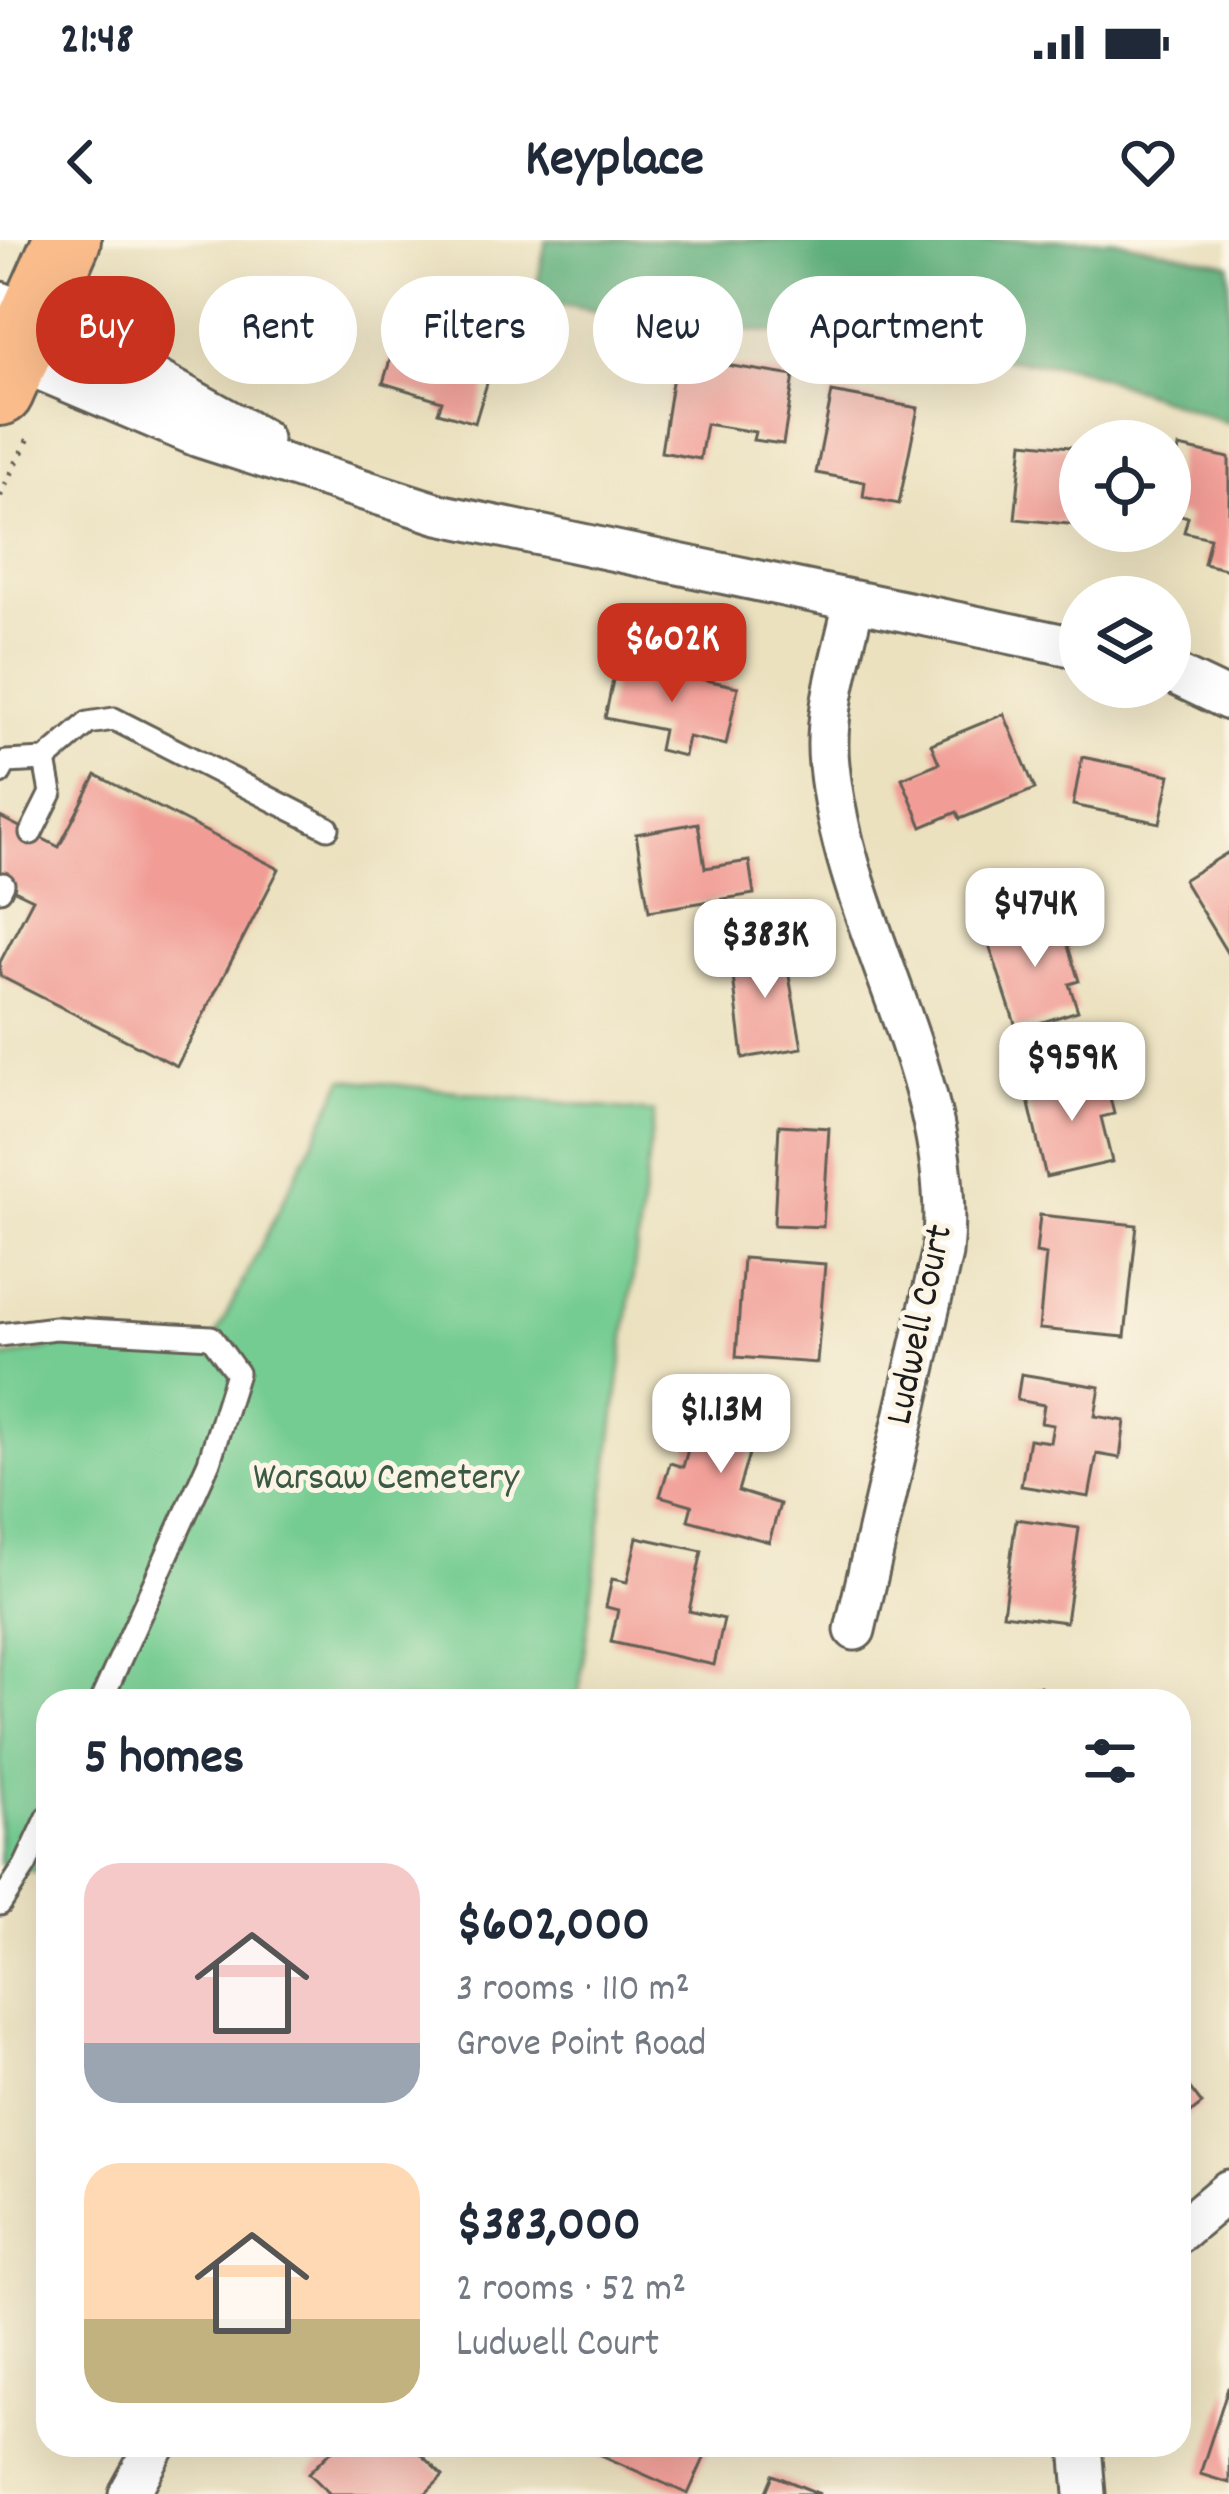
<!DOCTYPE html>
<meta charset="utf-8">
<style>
:root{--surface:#fff;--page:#f6f6f7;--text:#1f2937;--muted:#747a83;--accent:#c8321e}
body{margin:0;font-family:Dekko,sans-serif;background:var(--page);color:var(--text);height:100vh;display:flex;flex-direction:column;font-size:45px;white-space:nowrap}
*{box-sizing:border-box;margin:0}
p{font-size:39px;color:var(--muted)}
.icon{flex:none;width:66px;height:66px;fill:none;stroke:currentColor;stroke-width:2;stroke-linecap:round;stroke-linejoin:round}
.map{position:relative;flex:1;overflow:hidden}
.drawer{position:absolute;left:36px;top:1449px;width:1155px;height:768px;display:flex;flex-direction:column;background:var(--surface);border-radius:36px;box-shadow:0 12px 48px #0002}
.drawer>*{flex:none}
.guide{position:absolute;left:36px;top:36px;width:1158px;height:108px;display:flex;gap:24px}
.fabs{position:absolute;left:1059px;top:180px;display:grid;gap:24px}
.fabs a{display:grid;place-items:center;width:132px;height:132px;border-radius:50%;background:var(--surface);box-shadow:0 12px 48px #0002;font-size:60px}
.price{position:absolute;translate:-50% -102px;padding:0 27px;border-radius:24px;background:#fff;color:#222;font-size:39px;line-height:78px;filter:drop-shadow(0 3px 6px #0008)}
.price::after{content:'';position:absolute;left:50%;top:72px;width:36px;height:27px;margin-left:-18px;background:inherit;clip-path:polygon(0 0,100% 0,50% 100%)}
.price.active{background:var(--accent);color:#fff}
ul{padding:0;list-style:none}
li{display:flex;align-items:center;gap:36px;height:300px;padding:0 48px}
li span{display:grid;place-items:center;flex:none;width:336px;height:240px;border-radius:36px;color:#555}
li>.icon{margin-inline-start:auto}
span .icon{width:144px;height:144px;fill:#fffc;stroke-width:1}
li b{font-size:51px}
h2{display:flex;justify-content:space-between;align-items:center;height:144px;padding:0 48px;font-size:51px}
.tag{padding:0 42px;border-radius:54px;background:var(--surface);box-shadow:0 12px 48px #0002;font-size:42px;line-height:108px}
.tag.active{background:var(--accent);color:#fff}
.status{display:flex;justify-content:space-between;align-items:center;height:84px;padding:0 60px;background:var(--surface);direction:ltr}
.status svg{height:33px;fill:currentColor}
header{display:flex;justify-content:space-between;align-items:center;height:156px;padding:0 48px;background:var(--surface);font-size:54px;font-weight:800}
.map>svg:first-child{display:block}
</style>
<div class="status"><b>21:48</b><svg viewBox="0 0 49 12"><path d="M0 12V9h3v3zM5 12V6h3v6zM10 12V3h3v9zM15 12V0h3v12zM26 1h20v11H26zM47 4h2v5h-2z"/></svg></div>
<header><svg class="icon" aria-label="back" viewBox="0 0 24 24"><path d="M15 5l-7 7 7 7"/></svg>Keyplace<svg class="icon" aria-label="heart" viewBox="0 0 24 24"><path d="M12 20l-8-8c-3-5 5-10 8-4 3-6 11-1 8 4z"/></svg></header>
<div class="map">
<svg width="1229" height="2254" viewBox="0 0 1229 2254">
<rect width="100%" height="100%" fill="#fcf5e5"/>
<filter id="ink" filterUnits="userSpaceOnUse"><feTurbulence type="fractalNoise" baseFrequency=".00833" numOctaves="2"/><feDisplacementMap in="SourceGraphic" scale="24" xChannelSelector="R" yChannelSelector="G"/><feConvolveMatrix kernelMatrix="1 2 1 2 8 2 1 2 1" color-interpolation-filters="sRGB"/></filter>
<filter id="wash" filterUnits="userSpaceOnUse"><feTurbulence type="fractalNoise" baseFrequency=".004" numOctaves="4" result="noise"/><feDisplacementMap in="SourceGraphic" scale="48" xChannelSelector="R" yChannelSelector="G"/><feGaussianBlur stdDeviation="2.7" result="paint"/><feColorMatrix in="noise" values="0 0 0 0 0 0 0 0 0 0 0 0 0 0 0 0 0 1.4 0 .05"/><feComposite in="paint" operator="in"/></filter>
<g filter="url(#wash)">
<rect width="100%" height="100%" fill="#ebe1bf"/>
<!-- green -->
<path fill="#74cc92" stroke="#487457" stroke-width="3" d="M344,839L654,873L578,1461H48V1634L0,1624V1119L59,1106L208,1112Z"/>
<!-- forest -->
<path fill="#5fb07c" stroke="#3e664c" stroke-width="3" d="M546,0H1114L1229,24V183L1074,127L618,75L534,60Z"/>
<g id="blocks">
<!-- building -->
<g fill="#f19c95">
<path d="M402,81L497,110L475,183L438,172L442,161L383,143Z"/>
<path d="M676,117L794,136L783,204L753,200L755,192L706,184L700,219L661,212Z"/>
<path d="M832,152L918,168L899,264L863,257L865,242L816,233Z"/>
<path d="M1023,202L1080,208V285L1015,279Z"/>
<path d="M1179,207L1229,218V330L1204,324L1210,298L1184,292L1188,277L1170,272Z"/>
<path d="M617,421L738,447L726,505L688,497L684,516L659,510L663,490L605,478Z"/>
<path d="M1004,474L1035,549L960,579L957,572L922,587L902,538L939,523L931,504Z"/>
<path d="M1082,517L1170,535L1160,583L1073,565Z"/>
<path d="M96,535L279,629L177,826L0,736V722L33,659L0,643V577L59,607Z"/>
<path d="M698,583L705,628L749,621L754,654L649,671L636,594Z"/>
<path d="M1229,612V716L1183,640Z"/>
<path d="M1057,672L1079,741L1069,744L1078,771L1017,790L986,695Z"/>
<path d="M783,703L802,808L743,818L730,712Z"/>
<path d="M1104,833L1114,874L1101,877L1112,922L1046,937L1026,851Z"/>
<path d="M779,885L829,888L823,987L774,985Z"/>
<path d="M1040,975L1137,985L1125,1097L1039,1089L1046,1015L1036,1013Z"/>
<path d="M743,1018L825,1024L817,1123L736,1117Z"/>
<path d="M1021,1134L1100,1147L1095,1176L1125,1181L1120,1218L1097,1214L1089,1257L1021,1246L1029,1199L1050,1202L1053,1185L1041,1183L1044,1165L1017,1160Z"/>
<path d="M701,1163L759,1180L738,1251L780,1264L769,1302L688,1280L692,1265L660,1256L670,1223L683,1227Z"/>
<path d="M1016,1279L1079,1288L1066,1382L1003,1374Z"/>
<path d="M637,1297L702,1311L689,1371L724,1379L714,1425L611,1402L618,1370L606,1367L612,1339L627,1342Z"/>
<path d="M1040,1446L1052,1461H1021Z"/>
<path d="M1179,1834L1202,1864L1179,1882Z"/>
<path d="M1228,2148H1229V2243L1200,2234Z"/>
<path d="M329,2205H419L415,2209L443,2236L425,2254H330L309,2233L333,2209Z"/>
<path d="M603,2205H710L688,2254L599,2214Z"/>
<path d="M773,2235L820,2254H765Z"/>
</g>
</g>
</g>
<g filter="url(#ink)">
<use href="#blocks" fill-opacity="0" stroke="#646155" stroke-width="3"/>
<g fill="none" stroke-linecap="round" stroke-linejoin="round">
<defs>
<g id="lane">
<path d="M0,533L6,522L45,520L88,483L114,479L328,588"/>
<path d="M31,593L51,553L45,520"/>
<path d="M0,650L3,644"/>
<path d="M0,1095L55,1088L211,1097L237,1133L209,1222L101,1461"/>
<path d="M0,1664L25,1626L48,1577"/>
</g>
<g id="street">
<path d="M0,62L76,95L262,199"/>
<path d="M0,113L199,197L439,274L1080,408"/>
<path d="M854,362C843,415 823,471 829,525C846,693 960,841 942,1013L855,1390"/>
<path d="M1170,432L1229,460"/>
<path d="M1179,1992L1229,1950"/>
<path d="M1081,2205L1085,2254"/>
<path d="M129,2254L156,2205"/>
</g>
<path id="highway" d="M0,152L67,0"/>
</defs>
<!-- lane casing -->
<use href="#lane" stroke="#646155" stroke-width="27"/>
<!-- street casing -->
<use href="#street" stroke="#646155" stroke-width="45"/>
<!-- highway casing -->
<use href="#highway" stroke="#646155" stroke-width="72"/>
<!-- path -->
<path stroke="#646155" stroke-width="6" stroke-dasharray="3 9" stroke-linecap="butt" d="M0,256L30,195"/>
<!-- lane -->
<use href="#lane" stroke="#fff" stroke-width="21"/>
<!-- street -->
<use href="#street" stroke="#fff" stroke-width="39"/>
<!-- highway -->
<use href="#highway" stroke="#fabc8b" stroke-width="66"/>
</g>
</g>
<g text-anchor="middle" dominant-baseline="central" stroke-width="10" stroke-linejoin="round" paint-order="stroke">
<!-- street labels -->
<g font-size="39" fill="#1c1c1c" stroke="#fcf5e5">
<text transform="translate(922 1085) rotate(-78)">Ludwell Court</text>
</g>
<!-- park labels -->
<g font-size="39" fill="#3b5a45" stroke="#fcf5e5">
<text x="386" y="1240">Warsaw Cemetery</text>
</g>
</g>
</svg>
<div class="fabs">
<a><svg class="icon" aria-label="locate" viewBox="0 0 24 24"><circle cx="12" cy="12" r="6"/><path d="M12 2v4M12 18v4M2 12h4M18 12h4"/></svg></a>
<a><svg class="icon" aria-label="layers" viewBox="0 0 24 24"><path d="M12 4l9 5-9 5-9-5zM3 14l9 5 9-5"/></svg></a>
</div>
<b class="price active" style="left:672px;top:465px">$602K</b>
<b class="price" style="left:1035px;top:730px">$474K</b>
<b class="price" style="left:765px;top:761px">$383K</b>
<b class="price" style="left:1072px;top:884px">$959K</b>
<b class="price" style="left:721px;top:1236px">$1.13M</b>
<div class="guide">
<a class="tag active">Buy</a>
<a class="tag">Rent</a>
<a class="tag">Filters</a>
<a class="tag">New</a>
<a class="tag">Apartment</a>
</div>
<section class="drawer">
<h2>5 homes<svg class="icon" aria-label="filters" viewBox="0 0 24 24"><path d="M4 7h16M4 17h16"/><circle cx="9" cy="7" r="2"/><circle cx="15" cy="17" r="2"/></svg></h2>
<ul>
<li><span style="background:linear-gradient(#f6c9c9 75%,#9aa5b1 0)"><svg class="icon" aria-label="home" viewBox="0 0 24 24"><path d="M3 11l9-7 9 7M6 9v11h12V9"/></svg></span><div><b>$602,000</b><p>3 rooms · 110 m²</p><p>Grove Point Road</p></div></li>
<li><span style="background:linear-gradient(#ffd9b3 65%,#c2b280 0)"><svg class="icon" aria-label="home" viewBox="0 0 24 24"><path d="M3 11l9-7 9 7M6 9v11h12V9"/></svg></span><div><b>$383,000</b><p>2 rooms · 52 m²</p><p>Ludwell Court</p></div></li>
</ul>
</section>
</div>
